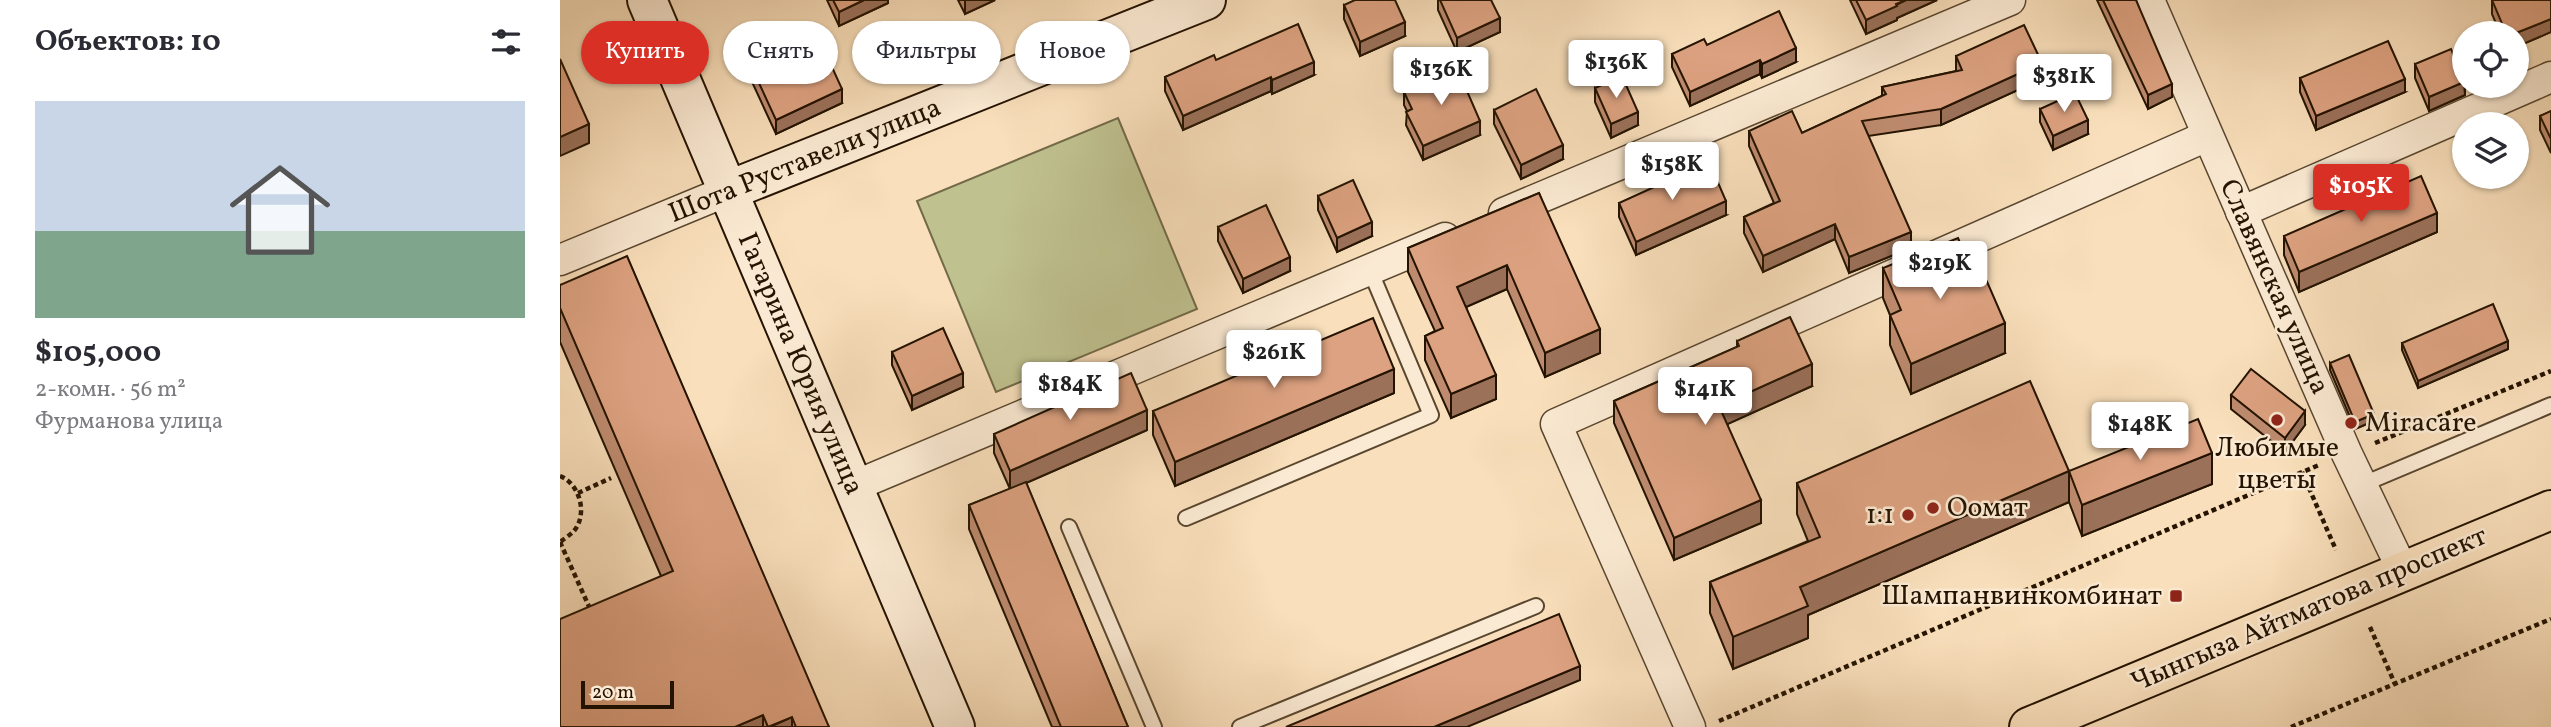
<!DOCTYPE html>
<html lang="ru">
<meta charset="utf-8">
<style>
:root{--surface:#fff;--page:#f7f7f7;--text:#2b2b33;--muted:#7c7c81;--line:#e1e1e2;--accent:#d93025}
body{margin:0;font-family:Vollkorn,serif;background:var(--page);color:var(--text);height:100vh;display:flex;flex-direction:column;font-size:26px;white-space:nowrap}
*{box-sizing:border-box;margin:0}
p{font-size:23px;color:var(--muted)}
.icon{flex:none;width:38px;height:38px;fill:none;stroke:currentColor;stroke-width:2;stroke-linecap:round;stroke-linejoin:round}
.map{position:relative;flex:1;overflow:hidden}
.panel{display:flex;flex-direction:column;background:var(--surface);width:560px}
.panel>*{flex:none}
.top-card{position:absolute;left:21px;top:21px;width:665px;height:63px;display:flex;gap:14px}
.controls{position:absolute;left:1892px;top:21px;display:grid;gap:14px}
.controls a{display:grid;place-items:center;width:77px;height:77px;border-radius:50%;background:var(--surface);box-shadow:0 2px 5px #0004;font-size:35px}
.scale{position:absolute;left:21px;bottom:18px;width:93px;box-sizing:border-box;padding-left:7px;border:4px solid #241300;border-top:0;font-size:19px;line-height:24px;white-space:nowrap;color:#241300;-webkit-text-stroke:5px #fbead3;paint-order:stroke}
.price{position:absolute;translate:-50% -60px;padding:0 16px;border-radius:7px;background:#fff;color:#222;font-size:23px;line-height:46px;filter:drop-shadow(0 2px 4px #0008)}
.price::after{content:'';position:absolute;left:50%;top:42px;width:21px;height:16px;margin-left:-10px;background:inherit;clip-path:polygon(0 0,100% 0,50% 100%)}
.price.on{background:var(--accent);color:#fff}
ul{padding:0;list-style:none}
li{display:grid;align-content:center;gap:14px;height:371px;padding:0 35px}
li+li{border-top:2px solid var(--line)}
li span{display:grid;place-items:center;height:217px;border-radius:0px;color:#555}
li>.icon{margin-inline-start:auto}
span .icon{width:126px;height:126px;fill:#fffc;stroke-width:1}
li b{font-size:30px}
h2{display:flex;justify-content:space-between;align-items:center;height:84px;padding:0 35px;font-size:30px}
.chip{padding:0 24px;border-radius:32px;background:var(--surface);box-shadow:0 2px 5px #0004;font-size:24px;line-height:63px}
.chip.on{background:var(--accent);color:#fff}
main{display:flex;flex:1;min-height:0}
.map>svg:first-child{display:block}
</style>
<main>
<section class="panel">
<h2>Объектов: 10<svg class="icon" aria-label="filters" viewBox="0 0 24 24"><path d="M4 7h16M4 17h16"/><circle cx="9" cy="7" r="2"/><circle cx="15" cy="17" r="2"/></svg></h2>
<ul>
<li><span style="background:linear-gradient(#c9d6e8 60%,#7fa58c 0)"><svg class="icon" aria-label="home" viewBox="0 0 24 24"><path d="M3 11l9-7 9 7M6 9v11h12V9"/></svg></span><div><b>$105,000</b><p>2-комн. · 56 m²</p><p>Фурманова улица</p></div></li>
</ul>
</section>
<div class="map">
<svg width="1991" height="727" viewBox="0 0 1991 727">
<rect width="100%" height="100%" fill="#f9dfbb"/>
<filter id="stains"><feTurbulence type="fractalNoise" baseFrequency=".00286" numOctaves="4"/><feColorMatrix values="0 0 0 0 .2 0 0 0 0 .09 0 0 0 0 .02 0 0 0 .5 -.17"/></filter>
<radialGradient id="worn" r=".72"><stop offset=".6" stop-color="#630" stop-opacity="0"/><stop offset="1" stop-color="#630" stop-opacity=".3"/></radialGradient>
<!-- green -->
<path fill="#bfc18f" stroke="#726a48" stroke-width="2" d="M558,118L637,309L436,392L357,201Z"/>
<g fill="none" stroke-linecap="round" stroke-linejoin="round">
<defs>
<g id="lane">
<path d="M1801,485L1991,405"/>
<path d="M626,518L871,415L810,270"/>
<path d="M509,527L594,727"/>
<path d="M680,727L976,606"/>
</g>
<g id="street">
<path d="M1589,0L1787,454L1843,571"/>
<path d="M1681,212L1991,77"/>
<path d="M944,213L1450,0"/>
<path d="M0,260L167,191"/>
<path d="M292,487L885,238"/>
<path d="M1130,727L996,424L1647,136"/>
</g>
<g id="secondary">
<path d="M87,0L395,727"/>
<path d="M167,191L646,0"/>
</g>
<path id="primary" d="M1469,727L1991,510"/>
</defs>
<!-- lane casing -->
<use href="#lane" stroke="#59462f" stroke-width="18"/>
<!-- street casing -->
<use href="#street" stroke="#59462f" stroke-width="33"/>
<!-- secondary casing -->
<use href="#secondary" stroke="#241300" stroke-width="42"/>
<!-- primary casing -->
<use href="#primary" stroke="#241300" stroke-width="42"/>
<!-- path -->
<g stroke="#241300" stroke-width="4.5" stroke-dasharray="5 3.5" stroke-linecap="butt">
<path d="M1815,443L1991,371"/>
<path d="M1742,472L1776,550"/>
<path d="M0,476C20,484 28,514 14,531C10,535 4,539 0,542"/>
<path d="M18,493L51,478"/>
<path d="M0,542L31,611"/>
<path d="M1810,627L1835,684"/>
<path d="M1159,721L1759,465"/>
<path d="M1731,727L1991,619"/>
</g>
<!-- lane -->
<use href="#lane" stroke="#fbead3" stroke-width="14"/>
<!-- street -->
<use href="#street" stroke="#fbead3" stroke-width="30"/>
<!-- secondary -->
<use href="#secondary" stroke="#fbead3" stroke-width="38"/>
<!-- primary -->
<use href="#primary" stroke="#f9dfbb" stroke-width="38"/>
</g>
<!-- wall -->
<g fill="#be8b6f" stroke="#241300" stroke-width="2">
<path d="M267,0H328V3L279,26Z"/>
<path d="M398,0H435L405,14Z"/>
<path d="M878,0H931L940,32L897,52L878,10Z"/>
<path d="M1290,0H1377L1337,18V20L1306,34Z"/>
<path d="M1537,0H1576L1612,97L1588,109Z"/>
<path d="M1932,0L1991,32L1956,47V33H1940L1932,14Z"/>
<path d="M784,5L845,36L800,56L784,19Z"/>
<path d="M181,44L223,61L282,103L216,134L181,58Z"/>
<path d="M1147,45L1236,62L1202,78L1200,74L1130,106L1112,67V54Z"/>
<path d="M1396,56L1482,79L1381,125L1308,136L1351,248L1289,273L1275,239L1203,272L1184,233V217L1214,203L1189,146V131L1242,133L1322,96V87L1396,71Z"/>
<path d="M656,60L754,75L712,94L711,91L623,130L605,91V77Z"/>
<path d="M1855,64L1905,86V95L1869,111L1855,78Z"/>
<path d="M1740,78L1845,92L1756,130L1740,92Z"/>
<path d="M1035,88L1078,125L1051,138L1035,102Z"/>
<path d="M844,92L920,135L863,160L846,125L847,111L844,105Z"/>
<path d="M1480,109L1528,134L1493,150L1480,122Z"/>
<path d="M934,110L1003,159L961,179L934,124Z"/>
<path d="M1991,111V153L1980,130V116Z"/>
<path d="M979,193L1040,353L985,377L947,289L906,307L936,399L891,418L865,360V336L875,331L848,272V248Z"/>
<path d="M758,196L812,236L777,252L758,210Z"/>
<path d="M1059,203L1166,215L1076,255L1059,217Z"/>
<path d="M658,227L730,271L683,293L658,241Z"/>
<path d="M1877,232L1739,292L1724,255V236Z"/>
<path d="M1323,268L1445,353L1351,394L1330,345V315L1323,298Z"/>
<path d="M0,285L269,727H0L101,576L0,342Z"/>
<path d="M1177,341L1252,386L1167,424L1201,523L1114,560L1054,423V401L1177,347Z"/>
<path d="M1842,343L1948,349L1858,388L1842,350Z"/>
<path d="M332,352L403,387L352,410L332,365Z"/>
<path d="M1770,363L1814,421L1795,429L1770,370Z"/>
<path d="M834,393L615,486L593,435V411Z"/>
<path d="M1671,395L1745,425L1725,452L1671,409Z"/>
<path d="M587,430L466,483L568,727H492L409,529V505L450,489L434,453V434Z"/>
<path d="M1509,471L1652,484L1522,536L1509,502L1248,615V638L1173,669L1150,613V582L1248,541L1237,514V483Z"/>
</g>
<!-- shaded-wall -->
<g fill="#9b715a" stroke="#241300" stroke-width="2">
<path d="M304,0H328V3L279,26V12Z"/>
<path d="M405,0H435L405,14Z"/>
<path d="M1346,0H1377L1337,18V20L1306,34V20Z"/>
<path d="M940,18V32L897,52V38Z"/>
<path d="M1991,19V32L1956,47V33Z"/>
<path d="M845,22V36L800,56V42Z"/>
<path d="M1236,48V62L1202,78V64Z"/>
<path d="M1200,60V74L1130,106V92Z"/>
<path d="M754,62V75L712,94V80Z"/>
<path d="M1482,63V79L1381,125V109Z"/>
<path d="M711,77V91L623,130V116Z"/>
<path d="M1845,79V92L1756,130V116Z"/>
<path d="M1904,82L1905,95L1869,111V97Z"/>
<path d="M1612,84V97L1588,109V95Z"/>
<path d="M282,89V103L216,134V120Z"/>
<path d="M1078,112V125L1051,138V124Z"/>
<path d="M1528,120V134L1493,150V136Z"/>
<path d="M920,121V135L863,160V146Z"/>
<path d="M29,124V143L0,156V137Z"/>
<path d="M1003,145V159L961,179V165Z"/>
<path d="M1166,201V215L1076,255V242Z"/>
<path d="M1877,213V232L1739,292V272Z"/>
<path d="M812,222V236L777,252V238Z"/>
<path d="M1275,224V239L1203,272V256Z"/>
<path d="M1351,232V248L1289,273V257Z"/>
<path d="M730,257V271L683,293V279Z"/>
<path d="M947,265V289L897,311V287Z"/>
<path d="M1445,323V353L1351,394V364Z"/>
<path d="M1040,329V353L985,377V353Z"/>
<path d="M1948,341V349L1858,388V381Z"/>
<path d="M1252,364V386L1159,428V406Z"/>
<path d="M834,369V393L615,486V462Z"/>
<path d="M403,373V387L352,410V396Z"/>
<path d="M936,375V399L891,418V394Z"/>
<path d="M587,410V430L450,490V471Z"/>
<path d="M1745,411V425L1725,452V438Z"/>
<path d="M1814,414V421L1795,429V422Z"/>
<path d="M1652,453V484L1522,536V505Z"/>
<path d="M1509,471V502L1248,615V638L1173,669V637L1240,587Z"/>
<path d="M1201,500V523L1114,560V538Z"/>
<path d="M1020,666V680L907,727H874Z"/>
<path d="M203,715V727H175Z"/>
<path d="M232,717V727H210Z"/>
</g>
<!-- building -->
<g fill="#dda281" stroke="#241300" stroke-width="2">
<path d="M273,0H304L279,12Z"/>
<path d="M795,0H835L845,22L800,42L784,5Z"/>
<path d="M880,0H931L940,18L897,38Z"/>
<path d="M1296,0H1346L1336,4L1337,6L1306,20Z"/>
<path d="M1543,0H1576L1612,84L1588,95Z"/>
<path d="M1932,0H1991V19L1956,33H1946Z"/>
<path d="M1219,11L1236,48L1202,64L1200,60L1130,92L1112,54L1144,39L1147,45Z"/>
<path d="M738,24L754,62L712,80L711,77L623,116L605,77L654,55L656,60Z"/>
<path d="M1464,25L1482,63L1381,109L1302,121L1351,232L1289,257L1275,224L1203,256L1184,217L1220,201L1189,131L1232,111L1242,133L1326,94L1322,87L1402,70L1396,56Z"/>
<path d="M209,31L223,61L261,43L282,89L216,120L181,44Z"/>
<path d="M1828,41L1845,79L1756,116L1740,78Z"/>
<path d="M1891,49L1904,82L1869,97L1855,64Z"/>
<path d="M0,59L29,124L0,137Z"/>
<path d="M897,68L920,121L863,146L846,112L852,109L844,92Z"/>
<path d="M1062,76L1078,112L1051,124L1035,88Z"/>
<path d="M976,89L1003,145L961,165L934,110Z"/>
<path d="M1515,93L1528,120L1493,136L1480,109Z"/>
<path d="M1991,111V139L1980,116Z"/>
<path d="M1149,162L1166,201L1076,242L1059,203Z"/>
<path d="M1861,176L1877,213L1739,272L1724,236Z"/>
<path d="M793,180L812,222L777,238L758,196Z"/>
<path d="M979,193L1040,329L985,353L947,265L897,287L936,375L891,394L865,336L883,328L848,248Z"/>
<path d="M706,205L730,257L683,279L658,227Z"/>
<path d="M1398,238L1413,274L1422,270L1445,323L1351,364L1330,315L1341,310L1323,268Z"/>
<path d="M67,256L269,727H236L232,717L208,727L203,715L175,727H0V619L113,571L0,308V285Z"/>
<path d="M1933,304L1948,341L1858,381L1842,343Z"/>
<path d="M1230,317L1252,364L1159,406L1201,500L1114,538L1054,401L1179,346L1177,341Z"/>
<path d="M813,318L834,369L615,462L593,411Z"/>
<path d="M383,328L403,373L352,396L332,352Z"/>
<path d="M1789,355L1814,414L1795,422L1770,363Z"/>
<path d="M1691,369L1745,411L1725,438L1671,395Z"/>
<path d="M571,373L587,410L450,471L434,434Z"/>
<path d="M1470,381L1509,471L1240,587L1248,606L1173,637L1150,582L1260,537L1237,483Z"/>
<path d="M1638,419L1652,453L1522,505L1509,471Z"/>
<path d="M466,482L568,727H501L409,505Z"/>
<path d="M999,614L1020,666L874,727H726Z"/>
</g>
<!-- markers -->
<g fill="#8f2418" stroke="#fbead3" stroke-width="2.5">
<circle cx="1717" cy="420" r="7"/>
<circle cx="1791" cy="423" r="7"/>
<circle cx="1373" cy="508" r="7"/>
<circle cx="1348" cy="515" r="7"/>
<rect x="1609" y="589" width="14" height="14" rx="3.5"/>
</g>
<g text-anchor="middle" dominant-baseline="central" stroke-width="5" stroke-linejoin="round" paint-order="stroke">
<!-- street labels -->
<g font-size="28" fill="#241300" stroke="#fbead3">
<text transform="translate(245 161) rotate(-22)">Шота Руставели улица</text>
<text transform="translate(1714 287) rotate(66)">Славянская улица</text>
<text transform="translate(240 364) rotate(67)">Гагарина Юрия улица</text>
<text transform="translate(1749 610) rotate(-23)">Чынгыза Айтматова проспект</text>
</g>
<!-- poi labels -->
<g font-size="28" fill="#241300" stroke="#fbead3" text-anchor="start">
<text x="1805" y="423">Miracare</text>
<text x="1717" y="448" text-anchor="middle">Любимые<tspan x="1717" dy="32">цветы</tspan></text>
<text x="1387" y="508">Оомат</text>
<text x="1334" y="515" text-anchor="end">1:1</text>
<text x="1602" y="596" text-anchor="end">Шампанвинкомбинат</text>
</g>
</g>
<rect width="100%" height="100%" filter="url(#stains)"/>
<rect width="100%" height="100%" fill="url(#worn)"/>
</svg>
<div class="controls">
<a><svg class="icon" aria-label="locate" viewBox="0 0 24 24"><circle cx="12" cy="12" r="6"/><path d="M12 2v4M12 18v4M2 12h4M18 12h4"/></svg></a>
<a><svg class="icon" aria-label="layers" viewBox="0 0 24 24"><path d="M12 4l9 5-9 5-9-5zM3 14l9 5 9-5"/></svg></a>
</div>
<div class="scale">20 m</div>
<b class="price" style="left:1056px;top:100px">$136K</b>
<b class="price" style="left:881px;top:107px">$136K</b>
<b class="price" style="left:1504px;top:114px">$381K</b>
<b class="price" style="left:1112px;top:202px">$158K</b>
<b class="price on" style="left:1801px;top:224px">$105K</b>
<b class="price" style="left:1380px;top:301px">$219K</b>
<b class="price" style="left:714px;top:390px">$261K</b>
<b class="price" style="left:510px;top:422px">$184K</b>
<b class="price" style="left:1145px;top:427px">$141K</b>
<b class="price" style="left:1580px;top:462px">$148K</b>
<div class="top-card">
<a class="chip on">Купить</a>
<a class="chip">Снять</a>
<a class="chip">Фильтры</a>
<a class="chip">Новое</a>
</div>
</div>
</main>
